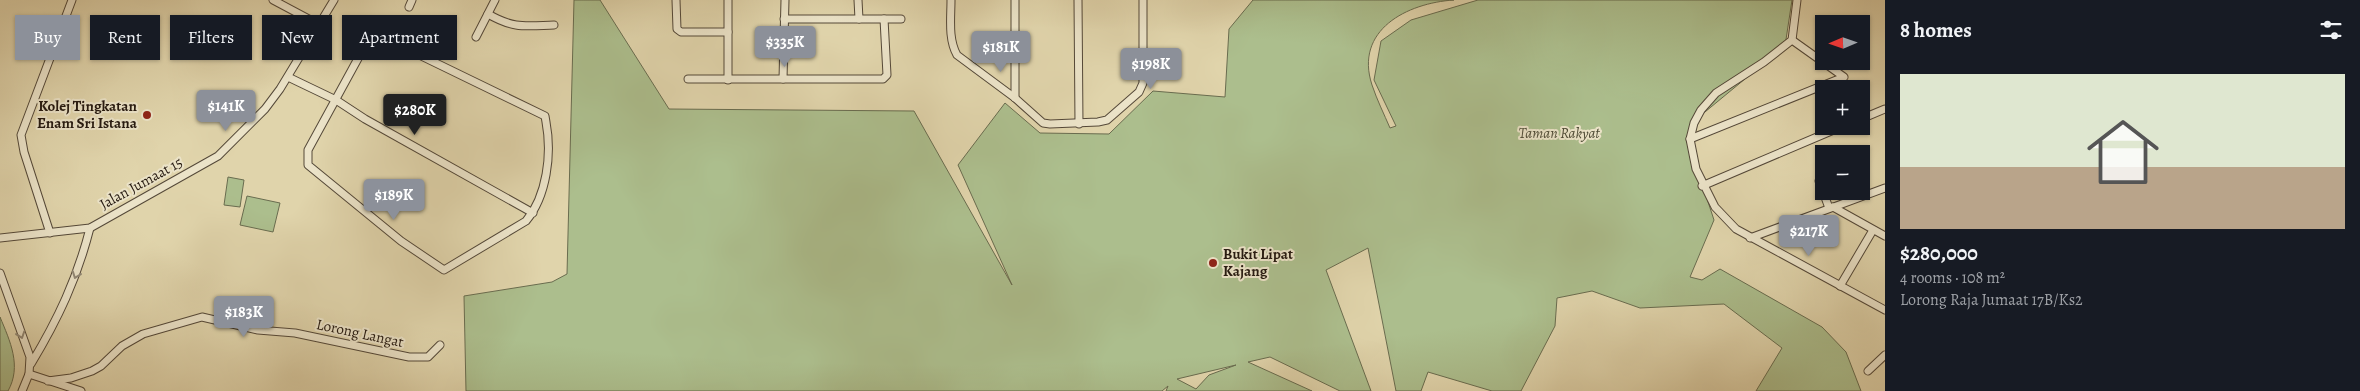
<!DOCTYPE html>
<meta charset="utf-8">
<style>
:root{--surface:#171b24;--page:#242831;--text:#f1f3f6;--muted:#9ea1a6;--line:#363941;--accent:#8c9099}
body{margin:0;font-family:Alegreya,serif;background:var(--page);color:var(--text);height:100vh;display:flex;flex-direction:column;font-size:19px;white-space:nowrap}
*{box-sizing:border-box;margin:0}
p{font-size:16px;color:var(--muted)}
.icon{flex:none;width:28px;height:28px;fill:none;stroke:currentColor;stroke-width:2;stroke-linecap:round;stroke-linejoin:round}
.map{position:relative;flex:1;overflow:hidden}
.drawer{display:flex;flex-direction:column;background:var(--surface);width:475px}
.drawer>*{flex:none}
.hud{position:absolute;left:15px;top:15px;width:475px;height:45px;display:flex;gap:10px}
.needle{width:32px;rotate:268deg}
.buttons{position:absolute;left:1815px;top:15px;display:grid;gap:10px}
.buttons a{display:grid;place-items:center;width:55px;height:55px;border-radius:0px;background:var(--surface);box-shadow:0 1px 4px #0004;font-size:25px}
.price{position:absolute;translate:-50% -42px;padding:0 11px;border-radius:5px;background:var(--accent);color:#fff;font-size:16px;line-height:32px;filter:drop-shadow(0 1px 2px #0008)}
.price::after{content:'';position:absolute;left:50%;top:30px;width:15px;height:11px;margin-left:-8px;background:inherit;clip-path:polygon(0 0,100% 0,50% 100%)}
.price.selected{background:#222;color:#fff}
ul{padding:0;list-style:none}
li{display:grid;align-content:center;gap:10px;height:265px;padding:0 15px}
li+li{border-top:1px solid var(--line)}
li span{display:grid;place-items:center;height:155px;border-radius:0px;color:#555}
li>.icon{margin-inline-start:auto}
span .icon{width:90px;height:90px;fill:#fffc;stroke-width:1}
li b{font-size:21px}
h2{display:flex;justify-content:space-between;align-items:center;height:60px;padding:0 15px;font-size:21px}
.pill{padding:0 18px;border-radius:0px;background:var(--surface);box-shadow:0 1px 4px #0004;font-size:18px;line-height:45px}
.pill.selected{background:var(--accent);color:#fff}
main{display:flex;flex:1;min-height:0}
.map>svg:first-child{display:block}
</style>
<main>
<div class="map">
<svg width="1885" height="391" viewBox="0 0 1885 391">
<rect width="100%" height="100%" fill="#e0d4ab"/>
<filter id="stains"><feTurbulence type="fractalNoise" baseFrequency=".004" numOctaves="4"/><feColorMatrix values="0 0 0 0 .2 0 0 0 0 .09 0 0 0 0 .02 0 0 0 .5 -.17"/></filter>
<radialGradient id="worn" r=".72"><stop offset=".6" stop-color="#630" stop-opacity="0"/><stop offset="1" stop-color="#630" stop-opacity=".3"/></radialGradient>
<!-- green -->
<g fill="#acbe8d" stroke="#696c4f" fill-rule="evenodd">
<path d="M574,0H600L669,109L914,111L1012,285L958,165L1005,103L1040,133L1109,134L1153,91L1225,97L1229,29L1253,0H1454C1407,3 1354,30 1372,85C1377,100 1384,114 1390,128L1396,126L1374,80L1381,41L1411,20L1478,0H1792L1785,46L1694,121L1692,153L1714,220L1690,277L1702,280L1720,269L1822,327L1846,352L1861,391H1756L1782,348L1724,304L1640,308L1592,291L1557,298L1555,326L1521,391H1492L1428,372L1421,391H1396L1368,248L1326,270L1371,391H1340L1270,357L1248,362L1312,391H1166L1168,386L1162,391H466L464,296L552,282L567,274ZM1236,365L1209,375L1196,389L1177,379Z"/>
<path d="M228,177L244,180L240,207L224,205Z"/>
<path d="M247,196L280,203L273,232L240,225Z"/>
<path d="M0,317C10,341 22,366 8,391H0Z"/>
</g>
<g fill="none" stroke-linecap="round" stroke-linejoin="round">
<defs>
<g id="minor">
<path d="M273,0L320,25"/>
<path d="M676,0L677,29L681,32H728"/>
<path d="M858,0L859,19"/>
<path d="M951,0C951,18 948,39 957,55L1015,98L1043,123L1050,124L1098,122L1107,120L1139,92L1143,83V0"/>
<path d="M1015,0V98"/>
<path d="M1078,0L1079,124"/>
<path d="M1797,0L1792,40L1764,62L1716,93L1701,110L1694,123L1690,139L1696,169L1715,207L1736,229L1885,310"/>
<path d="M409,7L412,0"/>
<path d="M488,14C514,29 525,26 554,25"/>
<path d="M784,19H901"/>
<path d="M476,37L495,0"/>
<path d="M373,39L405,48L545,116L546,122C552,154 547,196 526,221L444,270L401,241L308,165V150L367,42Z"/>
<path d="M288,77L336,100L365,119L533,213"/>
<path d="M688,79H883L887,75L884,19"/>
<path d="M783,79L785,0"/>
<path d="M728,80V0"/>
<path d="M1861,119L1885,109"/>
<path d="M1690,139L1844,77L1792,40"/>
<path d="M1819,181L1829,208"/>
<path d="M1702,186L1843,126"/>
<path d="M1833,207L1885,236"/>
<path d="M50,233L24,152L21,135L72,0"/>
<path d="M0,238L90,228L218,156L265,109L280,89L334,0"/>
<path d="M1750,238L1885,188"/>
<path d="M0,273L30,357L29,374L22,391"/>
<path d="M1840,286L1873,230"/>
<path d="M31,364C58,319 77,279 90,228"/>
<path d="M1868,371L1885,355"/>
<path d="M29,374L81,391"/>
<path d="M48,381L71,378L92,371L101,366L122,346L143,334L202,317L258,330L295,333L409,357H428L440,345"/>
</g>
</defs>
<!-- minor casing -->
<use href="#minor" stroke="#544838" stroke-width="9"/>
<!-- minor -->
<use href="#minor" stroke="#ebe3c8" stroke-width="7"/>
</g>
<!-- one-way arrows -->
<defs><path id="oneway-chevron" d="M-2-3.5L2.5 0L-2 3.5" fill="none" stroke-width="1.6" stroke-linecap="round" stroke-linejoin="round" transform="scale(1.25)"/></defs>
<g stroke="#928976">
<use href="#oneway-chevron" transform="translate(76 275) rotate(110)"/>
<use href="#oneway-chevron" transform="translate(21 335) rotate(71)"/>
</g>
<!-- markers -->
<g fill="#8f2418" stroke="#ebe3c8" stroke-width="2">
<circle cx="147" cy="115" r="5"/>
<circle cx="1213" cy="263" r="5"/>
</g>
<g text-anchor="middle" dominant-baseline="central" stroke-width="4" stroke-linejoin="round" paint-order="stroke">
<!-- poi labels -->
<g font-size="15" font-weight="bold" fill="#261a11" stroke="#ebe3c8" text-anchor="end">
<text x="137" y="106">Kolej Tingkatan<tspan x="137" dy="17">Enam Sri Istana</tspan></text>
<text x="1223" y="254" text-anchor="start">Bukit Lipat<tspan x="1223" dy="17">Kajang</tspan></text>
</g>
<!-- park labels -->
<g font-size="15" font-style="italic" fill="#4e4b36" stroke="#ebe3c8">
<text x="1559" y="133">Taman Rakyat</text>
</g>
<!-- street labels -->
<g font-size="15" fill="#261a11" stroke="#ebe3c8">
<text transform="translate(141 183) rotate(-29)">Jalan Jumaat 15</text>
<text transform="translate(360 333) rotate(12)">Lorong Langat</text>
</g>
</g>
<rect width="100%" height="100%" filter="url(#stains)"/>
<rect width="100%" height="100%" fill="url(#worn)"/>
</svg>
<div class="buttons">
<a><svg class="needle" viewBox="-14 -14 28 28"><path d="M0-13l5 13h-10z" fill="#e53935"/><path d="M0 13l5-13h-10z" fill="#9ea1a6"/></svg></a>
<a>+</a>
<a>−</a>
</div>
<b class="price" style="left:785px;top:68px">$335K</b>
<b class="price" style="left:1001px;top:73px">$181K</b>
<b class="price" style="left:1151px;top:90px">$198K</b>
<b class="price" style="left:226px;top:132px">$141K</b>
<b class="price selected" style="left:415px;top:136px">$280K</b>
<b class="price" style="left:394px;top:221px">$189K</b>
<b class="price" style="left:1809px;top:257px">$217K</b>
<b class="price" style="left:244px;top:338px">$183K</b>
<div class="hud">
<a class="pill selected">Buy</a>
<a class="pill">Rent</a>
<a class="pill">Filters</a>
<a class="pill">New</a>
<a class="pill">Apartment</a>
</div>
</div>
<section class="drawer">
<h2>8 homes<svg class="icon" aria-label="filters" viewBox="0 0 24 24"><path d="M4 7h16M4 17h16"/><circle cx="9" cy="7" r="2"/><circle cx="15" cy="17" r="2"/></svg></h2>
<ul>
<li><span style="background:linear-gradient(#dfe7d0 60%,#b9a48a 0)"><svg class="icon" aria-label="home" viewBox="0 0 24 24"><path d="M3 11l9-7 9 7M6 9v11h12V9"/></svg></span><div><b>$280,000</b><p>4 rooms · 108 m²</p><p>Lorong Raja Jumaat 17B/Ks2</p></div></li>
</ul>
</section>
</main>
